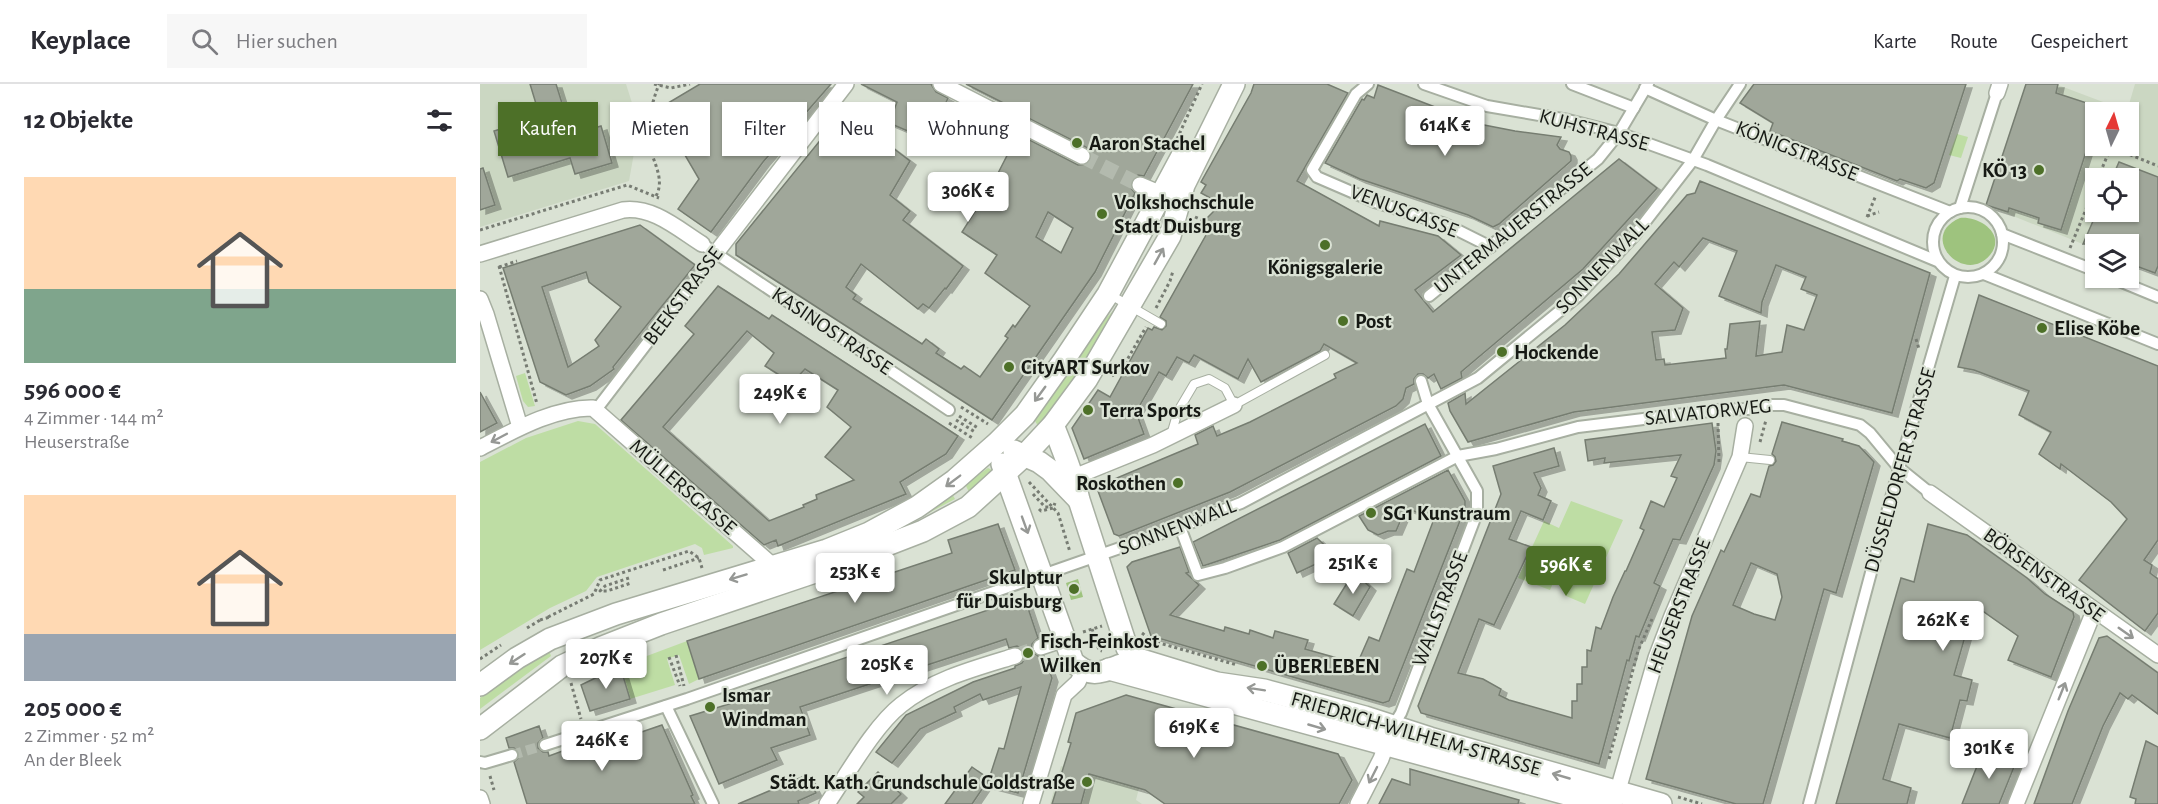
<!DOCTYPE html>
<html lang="de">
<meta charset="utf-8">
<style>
:root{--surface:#fff;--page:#f7f7f7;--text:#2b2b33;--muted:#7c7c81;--line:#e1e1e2;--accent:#4d7028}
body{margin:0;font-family:"Alegreya Sans",sans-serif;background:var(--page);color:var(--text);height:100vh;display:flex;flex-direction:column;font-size:22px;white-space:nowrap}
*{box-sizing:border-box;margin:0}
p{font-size:20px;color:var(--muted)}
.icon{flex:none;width:33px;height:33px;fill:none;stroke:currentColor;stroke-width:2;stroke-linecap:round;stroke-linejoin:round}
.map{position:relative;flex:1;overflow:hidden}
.panel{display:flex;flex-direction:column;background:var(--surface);width:480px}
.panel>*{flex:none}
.guide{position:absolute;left:18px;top:18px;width:570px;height:54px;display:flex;gap:12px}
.needle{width:39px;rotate:5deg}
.tools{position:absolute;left:1605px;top:18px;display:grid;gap:12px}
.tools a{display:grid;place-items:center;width:54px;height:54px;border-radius:0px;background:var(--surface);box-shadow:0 2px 4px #0004;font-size:30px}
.price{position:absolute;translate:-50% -51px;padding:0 14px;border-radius:6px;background:#fff;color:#222;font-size:20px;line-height:39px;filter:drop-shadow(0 2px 3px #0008)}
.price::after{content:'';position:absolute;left:50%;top:36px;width:18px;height:14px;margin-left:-9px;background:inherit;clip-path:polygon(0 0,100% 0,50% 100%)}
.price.on{background:var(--accent);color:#fff}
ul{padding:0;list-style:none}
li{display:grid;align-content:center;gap:12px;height:318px;padding:0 24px}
li span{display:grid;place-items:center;height:186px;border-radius:0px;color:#555}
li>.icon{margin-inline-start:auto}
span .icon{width:108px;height:108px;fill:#fffc;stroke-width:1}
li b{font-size:26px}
h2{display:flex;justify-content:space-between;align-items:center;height:72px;padding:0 24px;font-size:26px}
.pill{padding:0 21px;border-radius:0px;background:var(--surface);box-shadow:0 2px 4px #0004;font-size:21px;line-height:54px}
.pill.on{background:var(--accent);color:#fff}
header{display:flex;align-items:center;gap:36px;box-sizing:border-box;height:84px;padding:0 30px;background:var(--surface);border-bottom:2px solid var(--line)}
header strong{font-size:28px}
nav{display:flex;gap:33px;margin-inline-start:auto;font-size:21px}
.search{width:420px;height:54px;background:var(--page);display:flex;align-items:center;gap:15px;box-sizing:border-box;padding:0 21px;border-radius:0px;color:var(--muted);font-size:22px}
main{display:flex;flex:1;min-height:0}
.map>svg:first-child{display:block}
</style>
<header>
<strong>Keyplace</strong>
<div class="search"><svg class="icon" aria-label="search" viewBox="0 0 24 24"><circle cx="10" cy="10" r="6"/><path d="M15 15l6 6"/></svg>Hier suchen</div>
<nav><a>Karte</a><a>Route</a><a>Gespeichert</a></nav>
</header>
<main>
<section class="panel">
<h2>12 Objekte<svg class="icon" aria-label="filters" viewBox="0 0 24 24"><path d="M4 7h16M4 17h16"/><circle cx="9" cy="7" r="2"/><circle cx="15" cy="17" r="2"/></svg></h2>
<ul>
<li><span style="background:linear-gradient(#ffd9b3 60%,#7fa58c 0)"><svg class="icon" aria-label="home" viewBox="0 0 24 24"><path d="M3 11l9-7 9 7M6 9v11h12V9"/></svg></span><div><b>596 000 €</b><p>4 Zimmer · 144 m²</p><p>Heuserstraße</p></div></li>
<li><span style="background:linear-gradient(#ffd9b3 75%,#9aa5b1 0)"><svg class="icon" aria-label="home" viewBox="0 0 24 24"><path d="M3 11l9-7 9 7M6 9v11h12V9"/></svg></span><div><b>205 000 €</b><p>2 Zimmer · 52 m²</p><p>An der Bleek</p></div></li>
</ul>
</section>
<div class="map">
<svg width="1678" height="720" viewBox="0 0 1678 720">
<defs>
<filter id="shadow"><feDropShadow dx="6" dy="4" stdDeviation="0" flood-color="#0004"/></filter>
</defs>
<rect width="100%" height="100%" fill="#dae2d4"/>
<!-- built -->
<g fill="#cbd7c2" fill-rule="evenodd">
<path d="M0,0H146L159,41L149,97L0,143Z"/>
<path d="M1546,0L1578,1L1647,27L1655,0H1678V182L1675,189L1649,179L1648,160H1616L1615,165L1506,121ZM1616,28H1648V62H1616ZM1616,94H1648V128H1616Z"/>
<path d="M581,682L659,704L656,716L662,720H570Z"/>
</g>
<!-- green -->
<g fill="#bedda4">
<path d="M1477,50L1488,53L1481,74L1469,71Z"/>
<path d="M633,227H635L600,287L561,342H558L555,337L627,233Z"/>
<path d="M45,289L55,322L48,323L43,317L36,292Z"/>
<path d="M98,337L115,340L253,462V464L224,471L222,464L215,460L117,493L106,507L70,524L0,566V378L46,354Z"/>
<path d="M508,384L512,386L511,392L489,408L485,400Z"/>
<path d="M471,408L475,415L413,448Z"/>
<path d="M1091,417L1143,436L1105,520L1086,512L1089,503L1074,497L1070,506L1038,494L1064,437L1079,444Z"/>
<path d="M207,557L219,595L209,600L199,571L187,575L195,601L150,615L140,582Z"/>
<path d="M69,566L71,572L0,625V614C21,596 45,581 69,566Z"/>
</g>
<!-- water -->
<g fill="#9ec37e">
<path d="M1480,134C1499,132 1527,150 1510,171C1484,202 1437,152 1480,134Z"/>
<path d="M598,495L603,513L591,516L586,499Z"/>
</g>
<!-- building -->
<g fill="#a0a79a" stroke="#767d71" stroke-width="1.5" fill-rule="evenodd" filter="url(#shadow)">
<path d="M50,0H76L92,51L121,42L132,79L95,90L90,74L28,93L14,47L60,33Z"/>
<path d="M220,0H351L283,78L231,148L198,125L219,95L178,25Z"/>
<path d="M381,0H451L456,8L468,14L449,56L409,39L417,18Z"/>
<path d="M486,0H713L664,92L658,91L651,97L650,103L655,109L615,188L512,336L256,171V160L364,27L430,77L410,111L430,127L423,136L483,182L466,205L465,204L449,224L443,220L438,225L381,180L366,203L376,211L373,215L442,260L446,255L459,265L456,269L481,285L484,282L500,293L528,254L525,252L533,241L535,243L550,222L505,189L517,171L482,148L513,99L538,50L598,81L608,80L612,72L606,63L546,33L547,31ZM568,128L593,144L581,169L556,153Z"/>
<path d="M774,0H847L868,9L817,97L899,142L900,137L958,152L981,171L935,206L953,228L1139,75L1177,104L1103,185L981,288L982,294L961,305L954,290L948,294L943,290H938L934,295V300L926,304L923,315L916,322L750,408L639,452L634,450L618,407L620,401L718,360L715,351L733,342L737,352L770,338L856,294L854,290L877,279L844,260L840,267L781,298L768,275L758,295L714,271L709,279L697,273L686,292L679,288L656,328L664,350L604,375L592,344L618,306L630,313L668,244L672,246L674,243L682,246L686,242V237L680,233L726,151L724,146V137L741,120L721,109L726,101L721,98L771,9Z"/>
<path d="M1274,0H1486L1454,99L1446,104L1420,95L1417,97L1290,47L1293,39L1260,19Z"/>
<path d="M1546,0H1578L1576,9L1616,22V51L1612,49L1581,146L1558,139L1559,134L1529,124L1528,128L1506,121Z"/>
<path d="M898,1L999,40L1035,47L1081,53L1077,61L1080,65L1089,68L1091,72V77L1019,140L1013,143L988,131L880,95L845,79L882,15L884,16L887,11L894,14Z"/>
<path d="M1639,78L1678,93V182L1675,189L1648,179V160H1603L1617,128H1648V94H1632Z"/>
<path d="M3,84L15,121L0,126V85Z"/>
<path d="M1220,97L1450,189L1412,329L1304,301L1094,328L988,358L970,327L968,319L985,309L986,320L1085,241L1139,190L1207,111L1215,109ZM1223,154L1257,167L1239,212L1281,229L1282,218L1296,181L1326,193L1321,205L1337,211L1324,246L1307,241L1302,268L1276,272L1280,237L1250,240L1247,265H1245L1246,274L1185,281L1184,275L1176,276L1172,248L1195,246L1203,224L1175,200L1194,178L1199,183Z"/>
<path d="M160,141L215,181L133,283L134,285L110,302L86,311L60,298L23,184ZM106,188L109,198L141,223L115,256L119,262L88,283L62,203Z"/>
<path d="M238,202L289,235L292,231L478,352L466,370L420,398L426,410L298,462L296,456L284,461L141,336L214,250L205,242ZM267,247L294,269L285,282L312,299L325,285L358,306L347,323L371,343L345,373L374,396L336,411L337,415L323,421L324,423L289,437L183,343Z"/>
<path d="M1499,211L1678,282V456L1664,476L1672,481L1670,489L1678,495V529L1665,547L1599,496L1647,435L1631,418L1581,380L1580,385L1559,370L1571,348L1539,331L1549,307L1494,286L1478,283Z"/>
<path d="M0,308L17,339L0,348Z"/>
<path d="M1302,338L1363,355L1362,357L1379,362L1394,378L1356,509L1344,505L1283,720H1256L1166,695L1212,532L1241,466L1244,468L1271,410L1280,413L1289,382L1293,381L1296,377L1295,373L1292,370ZM1271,479L1297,490L1302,513L1295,536L1274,530L1253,521Z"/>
<path d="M1232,339L1236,367L1234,381L1200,456L1193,455L1174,499L1180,502L1159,553L1156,552L1149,577L1147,576L1119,680L941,629L938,622L1021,410L1013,382L1074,364L1079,382L1054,389L1061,404L1058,411L1071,417L1063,436L1041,427L1029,455L1051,463L1014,541L999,535L978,589L1003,595L1021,605L1019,611L1029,616L1092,634V617H1097V600H1102V583H1107V566L1111,567L1116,543L1121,545L1133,513L1145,487H1146L1164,446L1160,444L1171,417L1184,423L1197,394L1191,392L1201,371L1124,379L1125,374L1108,377L1105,356Z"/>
<path d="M945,340L961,372L800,456L723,482L713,458Z"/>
<path d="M968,386L985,417V424L909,617L903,619L671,552L647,483L652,478L700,463L709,488L706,489L719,501L690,531L744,547L745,543L769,550L770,546L793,554L795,547L828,556L825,565L875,579L876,577L878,578L889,553L899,557L927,485L934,488L954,435L926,424L916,447H908L898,451L888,446L879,432Z"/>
<path d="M518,440L535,486L219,595L207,557L472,469L468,456Z"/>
<path d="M1448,440L1487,451L1547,494L1565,510L1593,528L1594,533L1571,593L1528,576L1538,552L1494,521L1474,591L1492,596L1487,617L1480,616L1470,654L1419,640L1403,695L1431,704L1427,720H1356L1421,494L1434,498Z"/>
<path d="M837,454L855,471L817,489L808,469Z"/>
<path d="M874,488L890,503L873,532L854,520Z"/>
<path d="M541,515L546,518L558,554L552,560V567L558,572H564L572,594L538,709L507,701L519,664L524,665L541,603L503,616L500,610L474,623L476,628L440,645L412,679L396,668L426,631L493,598L535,584V582L542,579L545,574L542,565L537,562L529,564L526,555L320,623L330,651L291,664L297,676L239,700L210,632L262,616L260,609Z"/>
<path d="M1627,552L1678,589V630L1652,611L1648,615L1640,609L1623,642L1592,720H1554L1588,627L1619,554Z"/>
<path d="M140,582L150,615L110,627L101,601Z"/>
<path d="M646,611L858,670L872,696L859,720H685L665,706L609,690L601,720H572L591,659L588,658L596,629Z"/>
<path d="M182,641L213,711L211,712L215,720H47L34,678L39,673V668L34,664H29L26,654L59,642L63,654L58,659V664L63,668H68L69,672L107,658L109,666Z"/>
<path d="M1666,657L1678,663V720H1655L1656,715L1650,713Z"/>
<path d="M1503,667L1536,678L1519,720H1482Z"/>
<path d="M492,683L509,695L492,720H465Z"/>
<path d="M930,685L1039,716L1038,720H899L912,695L930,701Z"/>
<path d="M398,688L421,710L411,720H377L384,713L378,708Z"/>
<path d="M327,691L336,709L318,717L319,720H258Z"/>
</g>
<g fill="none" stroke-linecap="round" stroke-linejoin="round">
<!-- pedestrian-tunnel -->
<path stroke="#b3baae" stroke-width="10" stroke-dasharray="10 5" stroke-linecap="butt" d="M32,671L65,661"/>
<!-- minor-tunnel -->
<g stroke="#b3baae" stroke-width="15" stroke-dasharray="15 8" stroke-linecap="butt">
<path d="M602,72L660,101"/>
<path d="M535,572L561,563"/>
</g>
<defs>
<g id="service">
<path d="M629,210L681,240"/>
<path d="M691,351L698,327L714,300L729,295L745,304L754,321L845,271"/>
<path d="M1260,373L1290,376"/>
</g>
<g id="pedestrian">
<path d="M888,0L876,10L832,86L837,93L895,118L965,140L1011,163"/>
<path d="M944,0L1007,22L1088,36L1139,49L1227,81L1457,177"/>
<path d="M1092,0L1154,24"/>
<path d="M1165,4L1236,36L1470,128"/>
<circle cx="1488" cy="158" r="35"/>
<path d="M1480,124L1517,9"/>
<path d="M1522,150L1616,187"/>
<path d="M222,160L469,326"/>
<path d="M1504,190L1678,260"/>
<path d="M1632,194L1678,213"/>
<path d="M949,212L1118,75L1139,49L1168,0"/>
<path d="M113,324L119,322L236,169"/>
<path d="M700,443L718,491L745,484L803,463L978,372L1016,365L1098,343L1237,326L1267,325L1291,321H1304L1380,341L1390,349L1419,384L1450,409"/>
<path d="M186,622L233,720"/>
<path d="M913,642L921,629L997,429V407L948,320L941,297"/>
<path d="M65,661L207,615L700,443L761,419L998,294L1098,212L1155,151L1213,76L1236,36L1260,0"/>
<path d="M0,678L5,679L32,671"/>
<path d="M1329,720L1419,384L1475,192"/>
</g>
<g id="minor">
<path d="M461,0L602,72"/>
<path d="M1517,9L1520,0"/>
<path d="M660,101L691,114"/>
<path d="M236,169L366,0"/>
<path d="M0,170L143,126C173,122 198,145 222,160"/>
<path d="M0,215L6,230L40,343"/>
<path d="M0,364C33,347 75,323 113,324L293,482"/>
<path d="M594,393L673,361L754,321"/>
<path d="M1450,409L1678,571"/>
<path d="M561,563L585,555"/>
<path d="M0,714L2,720"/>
<path d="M347,720C367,691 394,642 421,621C453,595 496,584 535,572"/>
<path d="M551,720L584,611L598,598L603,587"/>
<path d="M878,720L901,675L909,653"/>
<path d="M1134,720L1176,574L1192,532L1260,373L1265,342"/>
<path d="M1536,720L1614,527"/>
</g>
<g id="secondary">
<path d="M573,341C583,366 593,390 599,416L647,564L655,574L737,599L784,606L885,633L950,654L1181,720"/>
<path d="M534,367L559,378L570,386L597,414"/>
<path d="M522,380L593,578C611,594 620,589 641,581"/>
<path d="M629,585L1123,720"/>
<path d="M0,601L37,574L70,555L136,530L347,466L389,449L437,423L475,396L517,359L545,331L584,276L628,210L702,72"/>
<path d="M0,645L82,582L120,564L181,540L350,483L443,447L488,423L544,372L573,341L607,295L690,152L704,101L754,0"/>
</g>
</defs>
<!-- service casing -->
<use href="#service" stroke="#a7afa1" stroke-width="10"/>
<!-- pedestrian casing -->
<use href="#pedestrian" stroke="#a7afa1" stroke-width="14"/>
<!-- minor casing -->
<use href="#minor" stroke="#a7afa1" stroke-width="18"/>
<!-- secondary casing -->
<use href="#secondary" stroke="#a7afa1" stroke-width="24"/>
<!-- path -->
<g stroke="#777c73" stroke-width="3" stroke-dasharray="3 3" stroke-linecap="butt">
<path d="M174,0L191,4L210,0"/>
<path d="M697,55L722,0"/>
<path d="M1618,94L1631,63L1678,82"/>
<path d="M176,112C186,94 171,76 169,57C167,36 172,19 179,0"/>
<path d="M1387,132L1399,128"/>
<path d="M715,133L724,137"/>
<path d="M1387,133L1396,111"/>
<path d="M0,146L147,101L179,114"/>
<path d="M1590,164L1616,101"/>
<path d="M19,182L57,320"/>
<path d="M19,183L37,177"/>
<path d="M676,224L690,197L693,187"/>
<path d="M1436,255L1439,265"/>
<path d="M632,292L643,283L666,243"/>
<path d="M481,323L508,340"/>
<path d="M479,332L498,344"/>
<path d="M476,336L495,348"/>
<path d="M469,339L494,355"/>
<path d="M1238,339L1239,378"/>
<path d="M1280,358L1286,336"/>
<path d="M549,398L578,429L590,468"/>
<path d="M553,410L565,423H571"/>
<path d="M559,425L561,427L573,424L575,419"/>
<path d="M183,486L219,474"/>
<path d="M149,494L125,502L120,507H127L151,499"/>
<path d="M68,533L114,510L120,496L209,467L219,474L222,484"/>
<path d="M60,536L70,533"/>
<path d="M47,544L62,535"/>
<path d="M612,545L619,566L622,567"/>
<path d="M603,548L622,542"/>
<path d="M662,549L672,557L757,581"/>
<path d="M196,571L204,602"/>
<path d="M189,573L200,602"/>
<path d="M0,575L21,561"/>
<path d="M91,599L101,635"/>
<path d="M1129,675L1158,567L1172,535"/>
<path d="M10,692L14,706"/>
<path d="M1198,713L1222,720"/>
</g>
<!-- service -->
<use href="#service" stroke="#fff" stroke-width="8"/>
<!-- pedestrian -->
<use href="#pedestrian" stroke="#fff" stroke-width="10"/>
<!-- minor -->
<use href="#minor" stroke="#fff" stroke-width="15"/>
<!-- secondary -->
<use href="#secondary" stroke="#fff" stroke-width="21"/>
</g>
<!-- one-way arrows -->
<defs><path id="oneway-shaft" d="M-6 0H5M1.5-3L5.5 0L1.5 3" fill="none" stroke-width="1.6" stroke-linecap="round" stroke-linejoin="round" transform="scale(1.5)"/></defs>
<g stroke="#969895">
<use href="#oneway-shaft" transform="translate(679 172) rotate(-61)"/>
<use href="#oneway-shaft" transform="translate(560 310) rotate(126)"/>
<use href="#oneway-shaft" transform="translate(19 354) rotate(152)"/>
<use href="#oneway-shaft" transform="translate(473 397) rotate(143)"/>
<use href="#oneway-shaft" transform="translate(545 441) rotate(70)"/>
<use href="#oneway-shaft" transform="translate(258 493) rotate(163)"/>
<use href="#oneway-shaft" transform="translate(1646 549) rotate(35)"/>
<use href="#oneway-shaft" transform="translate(37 575) rotate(147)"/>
<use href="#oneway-shaft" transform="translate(776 605) rotate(-171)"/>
<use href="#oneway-shaft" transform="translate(1582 607) rotate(-68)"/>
<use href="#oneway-shaft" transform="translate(837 643) rotate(16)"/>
<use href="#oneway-shaft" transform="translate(893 691) rotate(117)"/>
<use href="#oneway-shaft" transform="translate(1081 692) rotate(-164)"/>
</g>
<!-- markers -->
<g fill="#4d7028" stroke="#dae2d4" stroke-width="2">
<circle cx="597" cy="59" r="6"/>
<circle cx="1559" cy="86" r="6"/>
<circle cx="622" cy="130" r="6"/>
<circle cx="845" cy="161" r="6"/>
<circle cx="863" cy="237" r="6"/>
<circle cx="1562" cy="244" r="6"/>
<circle cx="1022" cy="268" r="6"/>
<circle cx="529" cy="283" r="6"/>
<circle cx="608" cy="326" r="6"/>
<circle cx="698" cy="399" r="6"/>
<circle cx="891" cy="429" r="6"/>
<circle cx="594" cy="505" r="6"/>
<circle cx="548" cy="569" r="6"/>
<circle cx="782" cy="582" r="6"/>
<circle cx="230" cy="623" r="6"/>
<circle cx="607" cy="698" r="6"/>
</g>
<g text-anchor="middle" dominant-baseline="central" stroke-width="4.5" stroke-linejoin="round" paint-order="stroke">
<!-- street labels -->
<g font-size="21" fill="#161914" stroke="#dae2d4">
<text transform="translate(1114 46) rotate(15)">KUHSTRASSE</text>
<text transform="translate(1317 67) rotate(22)">KÖNIGSTRASSE</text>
<text transform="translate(924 127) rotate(21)">VENUSGASSE</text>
<text transform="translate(1033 144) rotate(-39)">UNTERMAUERSTRASSE</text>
<text transform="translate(1122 182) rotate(-46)">SONNENWALL</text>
<text transform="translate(203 212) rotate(-53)">BEEKSTRASSE</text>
<text transform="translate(352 247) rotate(34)">KASINOSTRASSE</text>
<text transform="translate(1228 328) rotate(-6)">SALVATORWEG</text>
<text transform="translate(1420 386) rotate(-74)">DÜSSELDORFER STRASSE</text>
<text transform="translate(203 403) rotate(41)">MÜLLERSGASSE</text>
<text transform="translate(697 443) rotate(-21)">SONNENWALL</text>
<text transform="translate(1564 491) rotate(36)">BÖRSENSTRASSE</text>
<text transform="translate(1199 522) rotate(-69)">HEUSERSTRASSE</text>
<text transform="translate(960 525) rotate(-69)">WALLSTRASSE</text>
<text transform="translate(936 650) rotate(16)">FRIEDRICH-WILHELM-STRASSE</text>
</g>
<!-- poi labels -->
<g font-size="21" font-weight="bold" fill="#161914" stroke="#dae2d4" text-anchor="start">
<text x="609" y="59">Aaron Stachel</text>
<text x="1547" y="86" text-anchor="end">KÖ 13</text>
<text x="634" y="118">Volkshochschule<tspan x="634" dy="24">Stadt Duisburg</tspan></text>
<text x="845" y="183" text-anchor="middle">Königsgalerie</text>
<text x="875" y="237">Post</text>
<text x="1574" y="244">Elise Köbe</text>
<text x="1034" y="268">Hockende</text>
<text x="541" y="283">CityART Surkov</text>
<text x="620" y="326">Terra Sports</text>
<text x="686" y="399" text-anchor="end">Roskothen</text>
<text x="903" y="429">SG1 Kunstraum</text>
<text x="582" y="493" text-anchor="end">Skulptur<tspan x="582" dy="24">für Duisburg</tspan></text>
<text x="560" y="557">Fisch-Feinkost<tspan x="560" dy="24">Wilken</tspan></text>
<text x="794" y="582">ÜBERLEBEN</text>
<text x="242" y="611">Ismar<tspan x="242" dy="24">Windman</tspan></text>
<text x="595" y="698" text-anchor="end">Städt. Kath. Grundschule Goldstraße</text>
</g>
</g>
</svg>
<div class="tools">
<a><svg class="needle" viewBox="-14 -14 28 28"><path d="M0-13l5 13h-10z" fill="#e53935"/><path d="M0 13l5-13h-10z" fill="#7c7c81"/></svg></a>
<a><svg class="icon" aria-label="locate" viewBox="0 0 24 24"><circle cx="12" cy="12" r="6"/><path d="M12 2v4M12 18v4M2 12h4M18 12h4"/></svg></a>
<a><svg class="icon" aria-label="layers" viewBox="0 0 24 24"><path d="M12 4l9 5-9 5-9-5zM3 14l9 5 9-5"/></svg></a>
</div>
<b class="price" style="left:965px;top:73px">614K €</b>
<b class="price" style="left:488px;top:139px">306K €</b>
<b class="price" style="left:300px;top:341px">249K €</b>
<b class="price" style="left:873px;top:511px">251K €</b>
<b class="price on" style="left:1086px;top:513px">596K €</b>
<b class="price" style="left:375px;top:520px">253K €</b>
<b class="price" style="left:1463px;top:568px">262K €</b>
<b class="price" style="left:126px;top:606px">207K €</b>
<b class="price" style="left:407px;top:612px">205K €</b>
<b class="price" style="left:714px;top:675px">619K €</b>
<b class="price" style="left:122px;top:688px">246K €</b>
<b class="price" style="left:1509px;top:696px">301K €</b>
<div class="guide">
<a class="pill on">Kaufen</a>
<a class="pill">Mieten</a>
<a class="pill">Filter</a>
<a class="pill">Neu</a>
<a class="pill">Wohnung</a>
</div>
</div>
</main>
